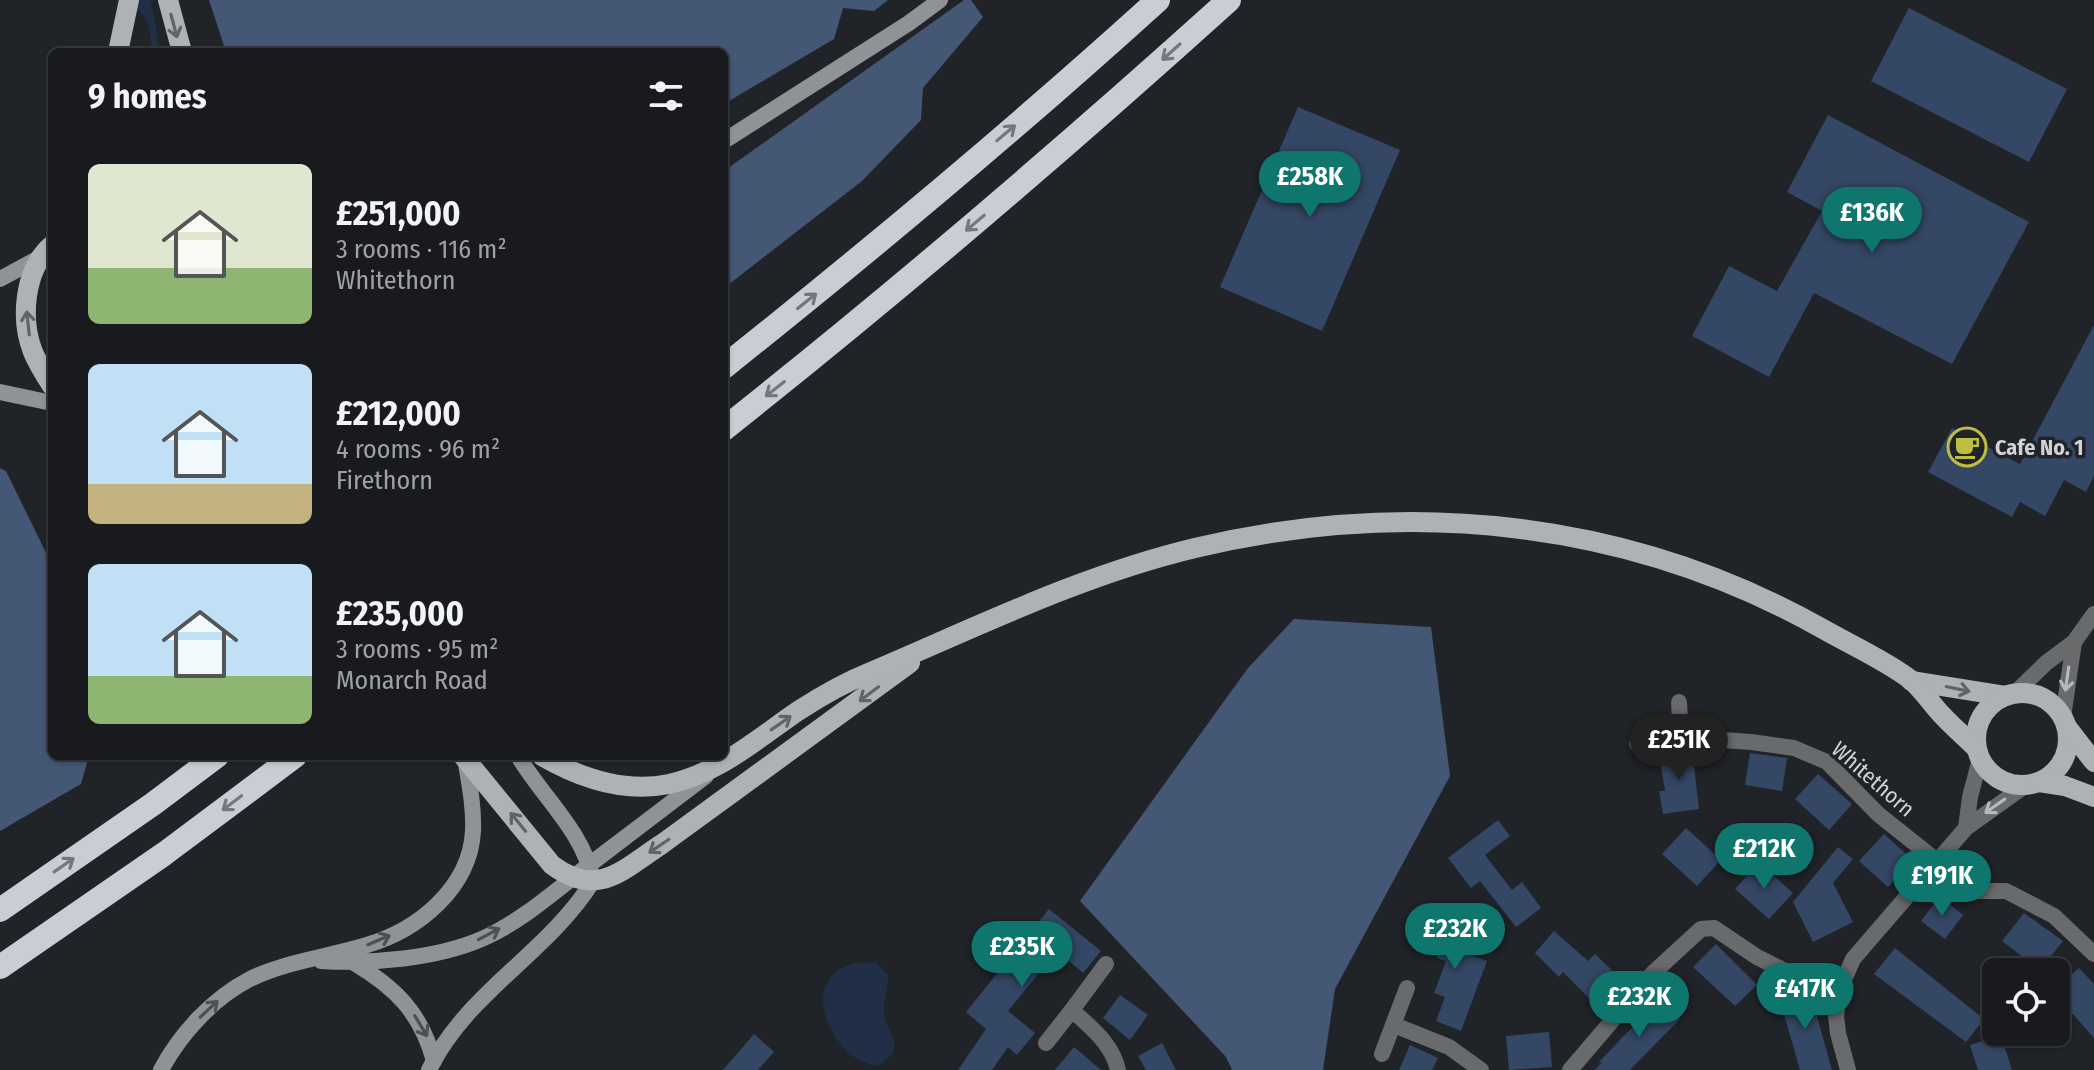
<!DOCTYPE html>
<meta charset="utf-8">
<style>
:root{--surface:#181a1e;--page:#212327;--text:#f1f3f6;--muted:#9fa1a4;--line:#36383c;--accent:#0f766e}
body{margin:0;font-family:"Fira Sans Condensed",sans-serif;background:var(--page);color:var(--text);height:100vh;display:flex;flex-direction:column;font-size:30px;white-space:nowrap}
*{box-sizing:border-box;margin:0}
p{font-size:26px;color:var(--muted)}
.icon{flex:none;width:44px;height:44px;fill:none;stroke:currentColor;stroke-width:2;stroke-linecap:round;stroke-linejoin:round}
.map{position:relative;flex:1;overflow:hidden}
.details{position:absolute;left:48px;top:48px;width:680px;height:712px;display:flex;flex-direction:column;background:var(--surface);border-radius:12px;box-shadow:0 2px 6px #0004,0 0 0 2px var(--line)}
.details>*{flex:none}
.fabs{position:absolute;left:1982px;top:958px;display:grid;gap:16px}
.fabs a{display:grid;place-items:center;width:88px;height:88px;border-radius:12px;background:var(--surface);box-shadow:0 2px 6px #0004,0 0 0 2px var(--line);font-size:40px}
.price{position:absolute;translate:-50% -68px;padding:0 18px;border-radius:28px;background:var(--accent);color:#fff;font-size:26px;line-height:52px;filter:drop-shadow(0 2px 4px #0008)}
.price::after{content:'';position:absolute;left:50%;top:48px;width:24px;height:18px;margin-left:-12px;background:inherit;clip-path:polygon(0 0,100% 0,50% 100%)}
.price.on{background:#222;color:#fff}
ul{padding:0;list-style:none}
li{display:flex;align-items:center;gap:24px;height:200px;padding:0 40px}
li span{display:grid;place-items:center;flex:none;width:224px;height:160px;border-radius:12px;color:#555}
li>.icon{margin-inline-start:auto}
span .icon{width:96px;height:96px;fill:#fffc;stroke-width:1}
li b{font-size:34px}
h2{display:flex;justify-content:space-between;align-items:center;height:96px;padding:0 40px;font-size:34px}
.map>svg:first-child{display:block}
</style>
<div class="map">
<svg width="2094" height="1070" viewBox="0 0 2094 1070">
<rect width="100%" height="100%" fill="#202328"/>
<!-- green -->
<g fill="#202f46">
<path d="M138,0H151L160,52H152C150,35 151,20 137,9Z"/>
<path d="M875,962L888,975C888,986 885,996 884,1007C882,1034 914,1046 876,1066C868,1063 859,1061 853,1056C824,1034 805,980 850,965C857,962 867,963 875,962Z"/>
</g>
<!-- forest -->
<g fill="#445775">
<path d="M209,0H888L874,11L843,8L834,39L724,104V52H226Z"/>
<path d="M964,0H971L983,17L923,88L921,120L862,181L724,288V171Z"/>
<path d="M0,468L6,471L52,565V756H89L81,784L0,831Z"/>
<path d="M1294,619L1431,627L1450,776L1335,989L1323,1070H1232L1226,1057L1080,901L1248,668Z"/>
</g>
<!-- building -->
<g fill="#344764">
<path d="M1909,8L2067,89L2029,162L1871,81Z"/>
<path d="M1298,107L1400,150L1322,331L1220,287Z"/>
<path d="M1828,115L2029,222L1952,364L1814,293L1769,377L1692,336L1729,266L1777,291L1822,211L1787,192Z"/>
<path d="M2094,325V476L2086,492L2064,480L2045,516L2020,502L2012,517L1928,472L1952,428L2020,464Z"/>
<path d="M1692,749L1699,809L1663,814L1659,791H1665L1659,754Z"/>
<path d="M1750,753L1787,758L1782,791L1745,785Z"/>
<path d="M1818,774L1852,804L1829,830L1795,799Z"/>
<path d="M1498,820L1510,836L1485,855L1512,890L1522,882L1541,908L1516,927L1480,881L1471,888L1448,858Z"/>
<path d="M1686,828L1721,860L1697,886L1662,854Z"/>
<path d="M1884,834L1913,860L1888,887L1859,861Z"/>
<path d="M1838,847L1853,859L1833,883L1853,922L1813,942L1793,902Z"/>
<path d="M1759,863L1793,893L1769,919L1735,889Z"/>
<path d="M1940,896L1963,915L1945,939L1921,921Z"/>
<path d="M1049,909L1101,951L1083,973L1057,951L1008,1011L1035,1033L1017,1055L1008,1047L992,1070H958L986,1029L966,1012Z"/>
<path d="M2024,913L2063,941L2040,970L2002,941Z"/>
<path d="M1429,917L1479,936L1471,955L1487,961L1461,1031L1436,1021L1445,997L1434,993L1446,961L1437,958L1442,945L1421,937Z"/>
<path d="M1554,931L1588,961L1595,954L1622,980L1597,1006L1563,972L1559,977L1535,953Z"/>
<path d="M1716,944L1757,985L1735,1006L1693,967Z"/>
<path d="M1895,948L1984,1019L1966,1042L1874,974Z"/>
<path d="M2079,968L2094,984V1038L2056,995V988Z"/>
<path d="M1803,989L1810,991L1832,1070H1800L1779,997Z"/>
<path d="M1120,995L1148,1015L1130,1040L1103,1018Z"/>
<path d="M1658,1000L1679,1020L1630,1070H1595L1602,1062L1598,1063Z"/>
<path d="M1549,1032L1552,1067L1509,1070L1506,1036Z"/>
<path d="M754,1034L774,1052L758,1070H723Z"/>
<path d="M2001,1035L2012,1070H1978L1970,1045Z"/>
<path d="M1162,1043L1176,1070H1146L1138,1056Z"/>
<path d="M1410,1045L1438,1058L1432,1070H1399Z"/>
<path d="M1074,1047L1101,1070H1055Z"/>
</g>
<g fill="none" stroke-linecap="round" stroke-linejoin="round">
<!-- minor -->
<g stroke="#686a6c" stroke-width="16">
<path d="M2014,694L2046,663L2074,642L2094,614"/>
<path d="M1679,702L1681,737"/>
<path d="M2063,717L2074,642"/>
<path d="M1637,744L1681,737L1751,742L1794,748L1827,762L1878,814L1937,861L1954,880L1973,891H2006L2054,916L2094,954"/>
<path d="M1966,828L1970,797L1980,759"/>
<path d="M1106,964L1072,1010C1091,1028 1112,1043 1118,1070"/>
<path d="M1394,1025L1449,1047L1481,1070"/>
<path d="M1046,1043L1072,1010"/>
<path d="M1382,1054L1407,988"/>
<path d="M1570,1070L1653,973L1701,929L1714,928L1757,957L1793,975L1840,989"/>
<path d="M1848,1070L1838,1033L1836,1016L1840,989L1853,959L1966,828L2026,785"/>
</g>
<!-- secondary -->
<g stroke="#8f9296" stroke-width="16">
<path d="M724,141L909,23L940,0"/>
<path d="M0,279L39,258"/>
<path d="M0,392L52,403"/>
<path d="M321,961C371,964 437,959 484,938C522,921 556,890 589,865C628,835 667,806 706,776"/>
<path d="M354,963C396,988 421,1013 434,1061"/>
<path d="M161,1070C180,1034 213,998 250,979C287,961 328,957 367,945C418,930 470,888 473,831C474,806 469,782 465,758"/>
<path d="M429,1070C466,993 548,953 593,881C584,832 543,798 518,756"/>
</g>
<!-- primary -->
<g stroke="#aeb1b6" stroke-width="20">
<path d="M168,0L182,52"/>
<path d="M118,52L129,0"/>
<path d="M52,245C24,269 20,319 33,352C38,364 45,375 52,386"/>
<path d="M1911,681L2005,696"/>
<circle cx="2022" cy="739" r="46"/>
<path d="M2067,727L2094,762"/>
<path d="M463,756L552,865C598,899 622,870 662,844L910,663"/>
<path d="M542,756C580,778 625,793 669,784C719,773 757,739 798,711C821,696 848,681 873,671C979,626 1082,575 1195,548C1409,497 1630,520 1823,629C1851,645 1887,661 1911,680C1923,690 1932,705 1942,715C1953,727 1965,737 1976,748"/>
<path d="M2039,782L2065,786L2094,797"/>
</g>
<!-- motorway -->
<g stroke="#c9cdd4" stroke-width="24">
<path d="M724,367C872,249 1018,127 1158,0"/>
<path d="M724,429C897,292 1065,148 1229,0"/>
<path d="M0,910L153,804L217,756"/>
<path d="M0,967L164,854L295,756"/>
</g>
</g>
<!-- one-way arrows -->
<defs><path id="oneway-shaft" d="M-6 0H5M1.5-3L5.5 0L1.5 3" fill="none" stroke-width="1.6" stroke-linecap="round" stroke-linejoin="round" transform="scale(2)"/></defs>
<g stroke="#606368">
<use href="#oneway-shaft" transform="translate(174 26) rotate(75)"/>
<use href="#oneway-shaft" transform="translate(28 323) rotate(-96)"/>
<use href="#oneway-shaft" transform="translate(1958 689) rotate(12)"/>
<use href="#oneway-shaft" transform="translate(869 694) rotate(143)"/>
<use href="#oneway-shaft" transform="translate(781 723) rotate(-35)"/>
<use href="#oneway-shaft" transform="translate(518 822) rotate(-129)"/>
<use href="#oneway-shaft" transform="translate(659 846) rotate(146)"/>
</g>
<g stroke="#74787e">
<use href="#oneway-shaft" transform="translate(1171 52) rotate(138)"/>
<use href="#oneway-shaft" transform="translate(1006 133) rotate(-40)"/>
<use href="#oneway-shaft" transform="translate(975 223) rotate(140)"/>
<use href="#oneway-shaft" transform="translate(807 301) rotate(-39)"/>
<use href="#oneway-shaft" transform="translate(775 389) rotate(142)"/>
<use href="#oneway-shaft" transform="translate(232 803) rotate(143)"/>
<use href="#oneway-shaft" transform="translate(64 865) rotate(-35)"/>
</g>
<g stroke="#b6b8bc">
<use href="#oneway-shaft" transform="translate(2067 679) rotate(98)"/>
<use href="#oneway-shaft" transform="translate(1995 806) rotate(145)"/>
</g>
<g stroke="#4c4f54">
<use href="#oneway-shaft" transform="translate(489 934) rotate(-28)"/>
<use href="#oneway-shaft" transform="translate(379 940) rotate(-23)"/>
<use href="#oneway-shaft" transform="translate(209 1009) rotate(-43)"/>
<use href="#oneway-shaft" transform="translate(421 1026) rotate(59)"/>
</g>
<!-- icons -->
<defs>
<symbol id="cafe-ring" viewBox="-11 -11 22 22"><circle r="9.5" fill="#202328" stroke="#c0be41" stroke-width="1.5"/><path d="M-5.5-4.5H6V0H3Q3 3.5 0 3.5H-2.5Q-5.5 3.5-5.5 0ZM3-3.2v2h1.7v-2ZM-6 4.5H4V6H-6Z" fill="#c0be41"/></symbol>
</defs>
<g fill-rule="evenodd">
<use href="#cafe-ring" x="1945" y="425" width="44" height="44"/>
</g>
<g text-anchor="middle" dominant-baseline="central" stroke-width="7" stroke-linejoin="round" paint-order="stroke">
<!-- poi labels -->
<g font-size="22" font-weight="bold" fill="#d0d2d6" stroke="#202328" text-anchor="start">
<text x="1995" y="447">Cafe No. 1</text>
</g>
<!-- street labels -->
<g font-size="22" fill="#d0d2d6" stroke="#202328">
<text transform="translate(1873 779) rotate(41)">Whitethorn</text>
</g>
</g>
</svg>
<div class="fabs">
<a><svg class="icon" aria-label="locate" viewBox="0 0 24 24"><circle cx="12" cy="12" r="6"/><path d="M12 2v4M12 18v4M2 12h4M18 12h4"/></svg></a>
</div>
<b class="price" style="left:1310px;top:219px">£258K</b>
<b class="price" style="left:1872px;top:255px">£136K</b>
<b class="price on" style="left:1679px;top:782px">£251K</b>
<b class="price" style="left:1764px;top:891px">£212K</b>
<b class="price" style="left:1942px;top:918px">£191K</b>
<b class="price" style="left:1455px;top:971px">£232K</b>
<b class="price" style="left:1022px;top:989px">£235K</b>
<b class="price" style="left:1805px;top:1031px">£417K</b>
<b class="price" style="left:1639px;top:1039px">£232K</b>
<section class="details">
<h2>9 homes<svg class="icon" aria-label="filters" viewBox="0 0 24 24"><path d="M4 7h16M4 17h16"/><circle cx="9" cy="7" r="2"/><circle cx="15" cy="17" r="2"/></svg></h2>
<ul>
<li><span style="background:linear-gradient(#dfe7d0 65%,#8fb573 0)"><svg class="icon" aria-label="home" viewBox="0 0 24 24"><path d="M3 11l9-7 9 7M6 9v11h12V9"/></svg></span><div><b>£251,000</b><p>3 rooms · 116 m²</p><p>Whitethorn</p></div></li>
<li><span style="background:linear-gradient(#bfe0f5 75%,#c2b280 0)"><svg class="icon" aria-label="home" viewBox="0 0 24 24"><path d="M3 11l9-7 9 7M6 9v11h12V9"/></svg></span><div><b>£212,000</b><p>4 rooms · 96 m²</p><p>Firethorn</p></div></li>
<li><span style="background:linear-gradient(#bfe0f5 70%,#8fb573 0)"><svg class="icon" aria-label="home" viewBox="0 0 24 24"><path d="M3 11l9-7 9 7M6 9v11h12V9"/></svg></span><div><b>£235,000</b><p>3 rooms · 95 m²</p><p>Monarch Road</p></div></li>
</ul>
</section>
</div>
